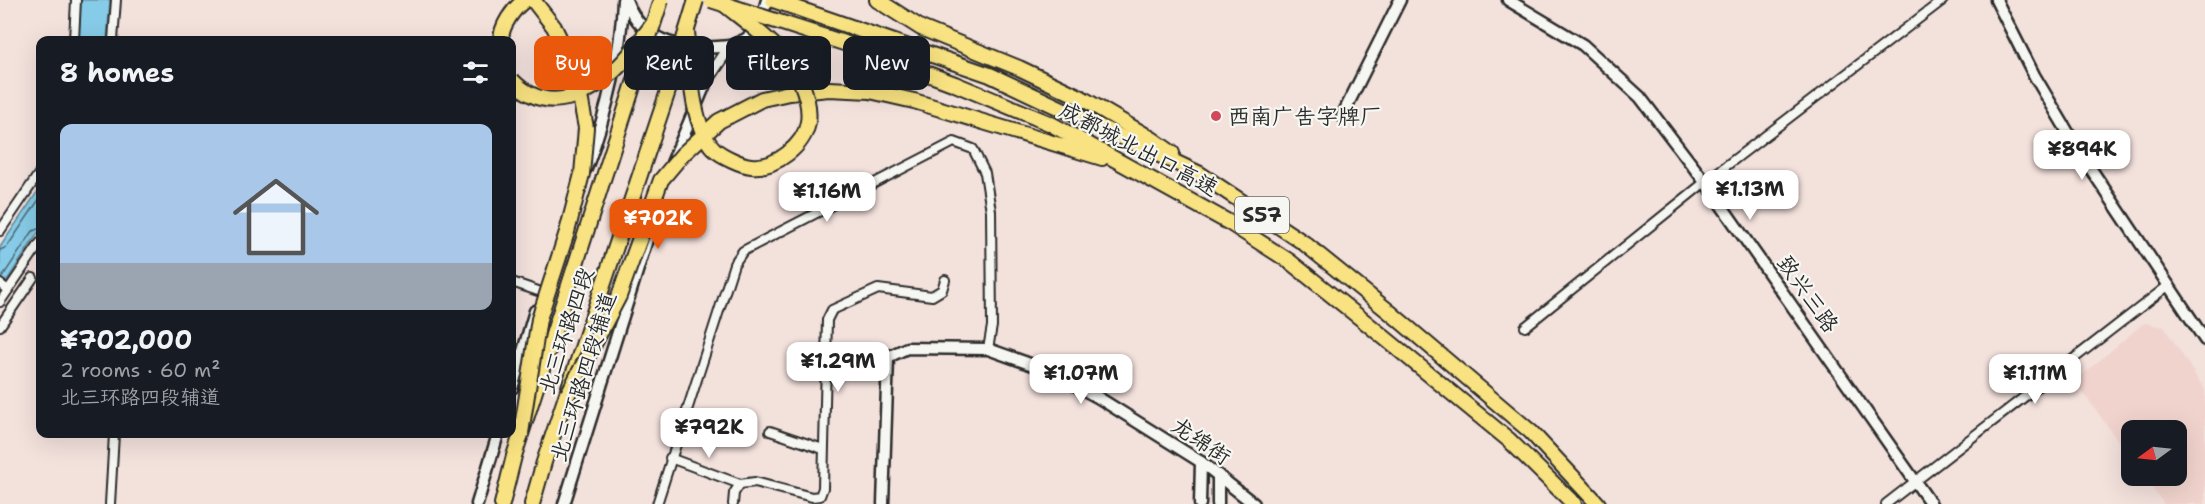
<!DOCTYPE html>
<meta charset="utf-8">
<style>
:root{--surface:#171b24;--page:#242831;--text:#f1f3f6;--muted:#9ea1a6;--line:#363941;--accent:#ea580c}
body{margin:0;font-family:"Shantell Sans","LXGW WenKai TC",sans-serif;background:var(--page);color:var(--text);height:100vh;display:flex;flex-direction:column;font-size:22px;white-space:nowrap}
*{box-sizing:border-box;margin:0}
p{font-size:20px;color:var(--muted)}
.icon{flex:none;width:33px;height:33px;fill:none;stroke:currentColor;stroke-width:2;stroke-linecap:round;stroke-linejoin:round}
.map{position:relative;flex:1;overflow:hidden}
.drawer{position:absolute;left:36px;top:36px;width:480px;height:402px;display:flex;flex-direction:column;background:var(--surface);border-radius:12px;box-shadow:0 6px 24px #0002}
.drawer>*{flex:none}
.guide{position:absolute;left:534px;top:36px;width:570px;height:54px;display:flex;gap:12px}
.needle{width:39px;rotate:255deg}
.fabs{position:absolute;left:2121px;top:420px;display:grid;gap:12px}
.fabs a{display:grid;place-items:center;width:66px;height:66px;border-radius:12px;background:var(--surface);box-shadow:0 6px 24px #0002;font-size:30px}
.price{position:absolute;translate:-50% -51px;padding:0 14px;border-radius:12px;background:#fff;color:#222;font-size:20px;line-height:39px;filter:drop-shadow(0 2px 3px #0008)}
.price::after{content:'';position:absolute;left:50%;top:36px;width:18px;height:14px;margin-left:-9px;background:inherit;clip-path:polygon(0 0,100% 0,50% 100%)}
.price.selected{background:var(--accent);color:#fff}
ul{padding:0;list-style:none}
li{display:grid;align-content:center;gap:12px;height:318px;padding:0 24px}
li+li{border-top:2px solid var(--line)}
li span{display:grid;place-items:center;height:186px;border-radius:12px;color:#555}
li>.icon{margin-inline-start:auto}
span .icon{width:108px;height:108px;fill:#fffc;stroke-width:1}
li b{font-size:26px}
h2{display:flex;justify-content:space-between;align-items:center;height:72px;padding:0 24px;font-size:26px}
.chip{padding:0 21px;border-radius:12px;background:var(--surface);box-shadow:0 6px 24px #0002;font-size:21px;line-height:54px}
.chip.selected{background:var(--accent);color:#fff}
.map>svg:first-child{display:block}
</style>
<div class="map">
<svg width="2205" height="504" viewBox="0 0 2205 504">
<rect width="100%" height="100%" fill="#f3e1dc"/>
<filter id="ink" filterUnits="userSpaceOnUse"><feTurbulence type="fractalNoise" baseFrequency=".0167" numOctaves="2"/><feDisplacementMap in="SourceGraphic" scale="12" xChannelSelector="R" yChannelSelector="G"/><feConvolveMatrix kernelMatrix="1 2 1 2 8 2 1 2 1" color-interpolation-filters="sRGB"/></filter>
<g filter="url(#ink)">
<!-- built -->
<path fill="#f1d3cd" d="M2144,323L2164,327L2205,390V504H2164L2143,476H2176V430H2132L2131,459L2075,381Z"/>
<!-- water -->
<g fill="#86cbe7" stroke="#628b9c" stroke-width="1.5">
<path d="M80,0H110L107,40H79Z"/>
<path d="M40,188V230L0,291V247Z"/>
</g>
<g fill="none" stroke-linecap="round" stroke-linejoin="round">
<!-- shore -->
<g stroke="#4f6b76" stroke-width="1.5">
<path d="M0,250L7,247L40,198"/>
<path d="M1,279L33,231L40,228"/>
</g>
<defs>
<g id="street">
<path d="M74,40L76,0"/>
<path d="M113,40L116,0"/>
<path d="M0,231L40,172"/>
<path d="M512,282L541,292"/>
<path d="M0,284L8,290"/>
<path d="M0,302L40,243"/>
<path d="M0,326L33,278"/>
<path d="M1525,327L1705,182L1943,0"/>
<path d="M770,431L823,449"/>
<path d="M670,458L740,484"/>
<path d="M110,504L114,434"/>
<path d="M657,504L734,264L743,251L954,142L973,149L985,173L991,211L992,326L988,349"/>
<path d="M733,504L734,493L740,484L755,482L812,497L820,496L823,488L827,320L832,310L878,289L932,296L942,290L945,280"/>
<path d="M1886,504L2169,285"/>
</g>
<g id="secondary">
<path d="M626,0C643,46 687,51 730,46"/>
<path d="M1508,0L1583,45L1640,97L1705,182L1931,504"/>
<path d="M1996,0L2034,75L2079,151L2205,340"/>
<path d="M1342,116L1400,0"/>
<path d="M672,163L706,82L730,46L746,39L759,27L767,0"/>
<path d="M586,169C606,115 621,57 623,0"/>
<path d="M512,388L535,311"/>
<path d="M477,504L498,434"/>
<path d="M564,504L651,227"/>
<path d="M883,504L888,357L907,348L988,349L1047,370L1099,398L1201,462L1254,504"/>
<path d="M1200,504L1201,462"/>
<path d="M1218,504V475"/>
</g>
<g id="highway">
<path d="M533,0L554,27L575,70"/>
<path d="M773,0L990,75L1200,174L1304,243L1392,314L1531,432L1598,504"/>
<path d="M877,0L921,28L1019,68L1080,97L1152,139L1172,153"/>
<path d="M501,40C501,26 513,9 525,0"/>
<path d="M850,45L955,84L1051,124L1230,223L1289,261L1369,325L1509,440L1574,504"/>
<path d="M729,116L762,99L789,93L829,89L870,91L914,101L1102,158"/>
<path d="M502,504L514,456L636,77"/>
<path d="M532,504L544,462L669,88"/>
</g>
</defs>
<!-- street casing -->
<use href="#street" stroke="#2b2b2b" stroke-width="12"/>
<!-- secondary casing -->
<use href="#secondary" stroke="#2b2b2b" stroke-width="15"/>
<!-- highway casing -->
<use href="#highway" stroke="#2b2b2b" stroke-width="18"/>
<!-- street -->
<use href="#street" stroke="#f6f6f2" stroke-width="8"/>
<!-- secondary -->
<use href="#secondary" stroke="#f6f6f2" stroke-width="10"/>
<!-- highway -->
<use href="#highway" stroke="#f8e281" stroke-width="14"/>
<defs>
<g id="highway-bridge">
<path d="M711,0L850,45"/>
<path d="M687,31C690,63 690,125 714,149C722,156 741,165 751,166C775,169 805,145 808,122C810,109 806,94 801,82C789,52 750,25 725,5"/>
<path d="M636,77L661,0"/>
<path d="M512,80C547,117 590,96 621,64C633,52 643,36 654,23"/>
<path d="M669,88L696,0"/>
<path d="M568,394L619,296L661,180L682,155L719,121L729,116"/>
<path d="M521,433L539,319L567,232L582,174L586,128L575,70"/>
</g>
</defs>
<!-- highway-bridge casing -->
<use href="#highway-bridge" stroke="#2b2b2b" stroke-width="18" stroke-linecap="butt"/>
<!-- highway-bridge -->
<use href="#highway-bridge" stroke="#f8e281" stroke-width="14"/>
</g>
</g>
<!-- markers -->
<circle fill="#d1495b" stroke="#f6f6f2" stroke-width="2" cx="1216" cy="116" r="6"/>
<g text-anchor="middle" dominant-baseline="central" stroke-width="4.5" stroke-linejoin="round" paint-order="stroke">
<!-- shield labels -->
<rect fill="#f6f6f2" stroke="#686867" stroke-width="1.5" x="1235" y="197" width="54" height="36" rx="4.5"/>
<g font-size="21" font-weight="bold" fill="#2b2b2b">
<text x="1262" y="215">S57</text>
</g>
<!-- poi labels -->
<g font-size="22" fill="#2b2b2b" stroke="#f6f6f2" text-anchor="start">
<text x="1228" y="116">西南广告字牌厂</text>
</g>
<!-- street labels -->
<g font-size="22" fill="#2b2b2b" stroke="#f6f6f2">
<text transform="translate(1139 149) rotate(28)">成都城北出口高速</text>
<text transform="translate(1808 294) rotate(55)">致兴三路</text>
<text transform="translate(566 331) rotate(-72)">北三环路四段</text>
<text transform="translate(583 377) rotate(-73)">北三环路四段辅道</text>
<text transform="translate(1201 441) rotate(34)">龙绵街</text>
</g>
</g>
</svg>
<div class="fabs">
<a><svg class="needle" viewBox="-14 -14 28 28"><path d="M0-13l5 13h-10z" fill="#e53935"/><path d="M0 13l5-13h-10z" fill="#9ea1a6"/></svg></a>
</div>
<b class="price" style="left:2082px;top:181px">¥894K</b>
<b class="price" style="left:1750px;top:221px">¥1.13M</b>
<b class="price" style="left:827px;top:223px">¥1.16M</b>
<b class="price selected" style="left:658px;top:250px">¥702K</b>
<b class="price" style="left:838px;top:393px">¥1.29M</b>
<b class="price" style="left:1081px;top:405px">¥1.07M</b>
<b class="price" style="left:2035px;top:405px">¥1.11M</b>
<b class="price" style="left:709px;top:459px">¥792K</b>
<div class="guide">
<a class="chip selected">Buy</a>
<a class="chip">Rent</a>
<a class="chip">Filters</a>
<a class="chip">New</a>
</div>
<section class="drawer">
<h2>8 homes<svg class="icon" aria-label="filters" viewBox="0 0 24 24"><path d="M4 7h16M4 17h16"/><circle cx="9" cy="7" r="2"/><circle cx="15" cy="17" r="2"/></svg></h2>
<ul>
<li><span style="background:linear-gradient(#a9c7e8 75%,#9aa5b1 0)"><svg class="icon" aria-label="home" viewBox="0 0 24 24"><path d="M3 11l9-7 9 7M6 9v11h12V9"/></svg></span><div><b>¥702,000</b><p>2 rooms · 60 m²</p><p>北三环路四段辅道</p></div></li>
</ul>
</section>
</div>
